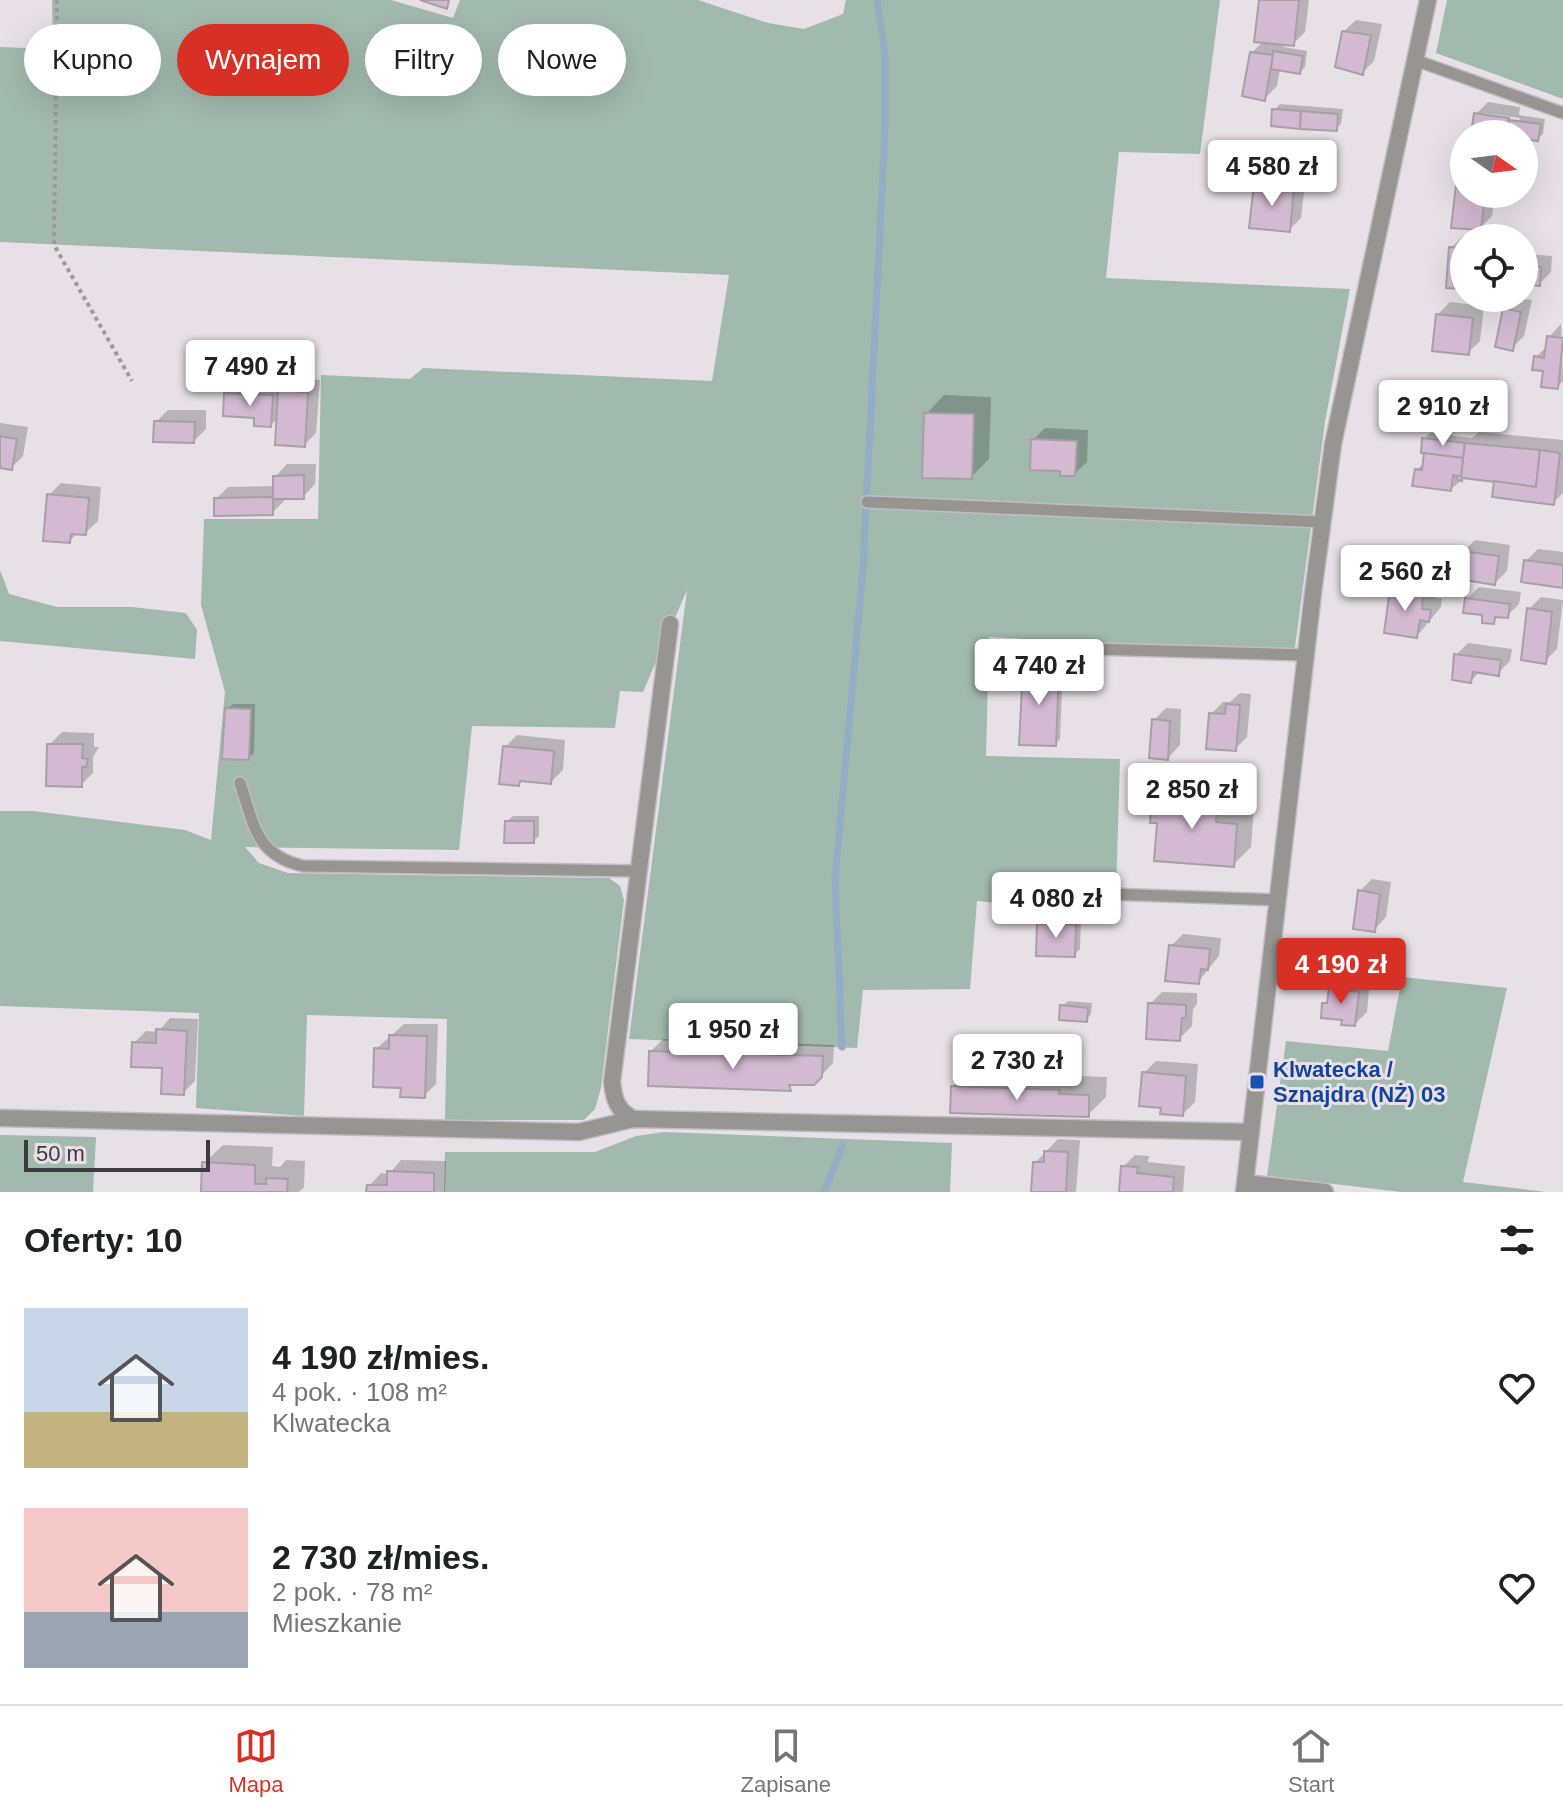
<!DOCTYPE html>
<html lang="pl">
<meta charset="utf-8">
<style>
:root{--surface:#fff;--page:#f2f2f2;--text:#202124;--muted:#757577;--line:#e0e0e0;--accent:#d93025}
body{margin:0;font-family:Arial,sans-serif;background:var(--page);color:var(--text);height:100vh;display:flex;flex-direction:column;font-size:30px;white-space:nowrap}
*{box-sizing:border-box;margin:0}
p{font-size:26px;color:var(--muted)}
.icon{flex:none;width:44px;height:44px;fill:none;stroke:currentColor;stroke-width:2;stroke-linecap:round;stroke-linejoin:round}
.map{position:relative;height:1192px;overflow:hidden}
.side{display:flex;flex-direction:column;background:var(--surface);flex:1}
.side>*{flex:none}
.guide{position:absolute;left:24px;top:24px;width:800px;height:72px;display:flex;gap:16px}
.needle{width:52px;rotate:104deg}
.fabs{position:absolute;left:1450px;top:120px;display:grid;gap:16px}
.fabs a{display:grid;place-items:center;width:88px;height:88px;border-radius:50%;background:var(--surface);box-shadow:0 8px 32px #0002;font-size:40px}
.scale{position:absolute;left:24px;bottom:20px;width:186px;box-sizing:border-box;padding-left:8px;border:4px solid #3e3b3e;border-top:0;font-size:22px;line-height:28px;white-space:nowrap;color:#3e3b3e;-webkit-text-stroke:6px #e7e0e7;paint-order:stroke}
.price{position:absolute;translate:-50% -68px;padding:0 18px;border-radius:8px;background:#fff;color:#222;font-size:26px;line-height:52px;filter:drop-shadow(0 2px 4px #0008)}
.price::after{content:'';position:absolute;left:50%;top:48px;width:24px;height:18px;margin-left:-12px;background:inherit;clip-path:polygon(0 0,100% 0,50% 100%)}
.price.selected{background:var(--accent);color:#fff}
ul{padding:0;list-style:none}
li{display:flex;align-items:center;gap:24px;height:200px;padding:0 24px}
li span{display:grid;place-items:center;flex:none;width:224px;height:160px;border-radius:0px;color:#555}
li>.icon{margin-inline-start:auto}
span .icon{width:96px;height:96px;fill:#fffc;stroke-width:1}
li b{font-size:34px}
h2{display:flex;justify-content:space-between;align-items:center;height:96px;padding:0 24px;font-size:34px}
.chip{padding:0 28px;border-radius:36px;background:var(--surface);box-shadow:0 8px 32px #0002;font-size:28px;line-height:72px}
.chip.selected{background:var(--accent);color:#fff}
.dock{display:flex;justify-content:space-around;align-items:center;height:112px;border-top:2px solid var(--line);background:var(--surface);font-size:22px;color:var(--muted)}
.dock a{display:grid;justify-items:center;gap:4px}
.dock .selected{color:var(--accent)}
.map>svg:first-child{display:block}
</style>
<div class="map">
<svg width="1563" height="1192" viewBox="0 0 1563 1192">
<rect width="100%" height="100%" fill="#e7e0e7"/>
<!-- green -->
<g fill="#a2b9ad">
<path d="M52,0H391L453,18L460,0H698L768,23L804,29L843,14L846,0H1220L1200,154L1119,152L1106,278L1350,289L1325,422L1294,654L989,637L986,756L1120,759L1116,894L1023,891L1021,905L977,901L970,989L863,990L857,1048L629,1039L687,590L643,692L620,691L615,728L472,726L459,850L245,847L259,863L288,873L609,878L620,886L624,900L601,1088L595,1109L584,1120H445L447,1019L307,1015L304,1116L196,1108L199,1013L0,1006V811H33L185,830L211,840L225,692L201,605L204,519H318L321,375L410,379L423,368L712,381L729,275L0,242V47L53,49Z"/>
<path d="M1447,0H1563V99L1436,53Z"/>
<path d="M0,570L9,594L57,607H132L186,613L197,630L195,659L0,641Z"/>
<path d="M1402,977L1507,988L1463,1182L1546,1192H1401L1267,1176L1286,1041L1388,1051Z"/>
<path d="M664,1132L952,1143L950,1192H444L445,1152H595L636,1136Z"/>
<path d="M0,1135L96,1137L93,1192H0Z"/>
</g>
<!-- shadow -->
<g fill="#0003" fill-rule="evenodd">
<path d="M1261,0H1309L1305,32L1293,44L1284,43V47L1307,51L1305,67L1300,72L1280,69L1277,86L1265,98L1252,52L1264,41Z"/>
<path d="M1356,20L1382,24L1374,61L1362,73L1343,32Z"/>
<path d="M1488,102L1520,107L1519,115L1545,119L1543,134L1537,139L1524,137V134H1473L1476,114ZM1483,113L1520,118L1519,122L1483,117Z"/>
<path d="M1280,104L1343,109L1341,124L1336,129L1274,110Z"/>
<path d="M1268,171L1306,175L1301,218L1289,230L1256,183Z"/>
<path d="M1464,180V194H1495L1492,216L1480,228L1458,186Z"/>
<path d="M1463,236L1490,238H1464V287L1451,248Z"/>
<path d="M1524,254L1552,256L1551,272L1539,284L1524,283Z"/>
<path d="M1516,298L1532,300L1524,336L1512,348L1505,309Z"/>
<path d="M1450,302L1484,306L1480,341L1468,353L1438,314Z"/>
<path d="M1561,324L1563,381L1558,386L1536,357L1548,345L1549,337Z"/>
<path d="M292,379L320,380L316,433L304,445L279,417L271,425L226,394L238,381L284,384V387Z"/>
<path d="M944,395L991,397L989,459L971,477L926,414Z"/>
<path d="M168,410H206V429L194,441L156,422Z"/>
<path d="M0,423L28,427L23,456L11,468L0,466Z"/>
<path d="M1045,428L1088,430L1087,462L1074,474L1062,469L1033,440Z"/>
<path d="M1479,432L1563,440V493L1554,502L1496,480L1467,476L1451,489L1417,470L1425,461L1424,439L1430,433L1472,438Z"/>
<path d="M287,464H316L315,484L303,497H284V501L272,513L216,499L228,487L275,486V477Z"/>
<path d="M61,483L101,487L98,521L85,533H78L69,541L49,495Z"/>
<path d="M1475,540L1510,545L1507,571L1495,583L1463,552Z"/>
<path d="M1538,549L1563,552V586L1526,561Z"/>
<path d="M1404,578L1434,582L1433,597L1442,599L1441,607L1417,636L1392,590Z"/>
<path d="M1479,587L1521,592L1519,604L1507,616L1500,615L1493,622L1467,599Z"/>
<path d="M1541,597L1563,600L1557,649L1545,661L1529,609Z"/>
<path d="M1468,643L1512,649L1510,661L1498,673L1480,671L1471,681L1456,655Z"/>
<path d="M1030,663L1063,664L1060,739L1055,744L1024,668Z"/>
<path d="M1240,693L1251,694L1247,737L1235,749L1211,714L1223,702H1230Z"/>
<path d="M233,704H255L254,753L248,758L227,709Z"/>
<path d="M1166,708L1181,709L1180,745L1168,758L1154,720Z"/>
<path d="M62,732L94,733V747H99L93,757V773L81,785L49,745Z"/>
<path d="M517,735L565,740L563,770L551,782L523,779L519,783L505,747Z"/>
<path d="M1172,775L1236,780L1234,805L1254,806L1251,847L1233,865L1159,821L1154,794Z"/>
<path d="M513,816H539V836L533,841L507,821Z"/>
<path d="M1372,879L1391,882L1386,917L1374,930L1360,891Z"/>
<path d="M1044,918L1081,919L1080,949L1074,955L1039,924Z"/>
<path d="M1183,934L1221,938L1219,956L1198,982L1171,946Z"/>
<path d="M1343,977L1370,980L1367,1012L1355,1024L1324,1004L1329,998L1331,989Z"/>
<path d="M1162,992L1197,993V1004L1193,1009L1192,1026L1179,1039L1150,1004Z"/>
<path d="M1068,1001L1092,1003L1091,1014L1086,1020L1062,1006Z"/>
<path d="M170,1018L198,1019L195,1081L183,1093L164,1066L134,1043L146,1031L158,1032Z"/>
<path d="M404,1024H438L436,1084L424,1096L403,1086L376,1049Z"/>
<path d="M663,1039L834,1045L833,1063L821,1076L794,1083L788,1089L651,1051Z"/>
<path d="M1156,1061L1198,1064L1195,1102L1183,1114L1163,1106L1144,1073Z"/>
<path d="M972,1068L1077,1073V1076L1107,1077L1106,1097L1088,1115L953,1086Z"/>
<path d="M1058,1139L1080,1140L1076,1192H1033L1035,1163Z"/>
<path d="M223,1145L273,1147L272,1166L280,1167L286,1160L305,1161L304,1187L299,1192H203L204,1163Z"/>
<path d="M1135,1155L1149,1156L1148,1162L1185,1166L1183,1192H1121L1123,1167Z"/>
<path d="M401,1160L446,1161L445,1192H368L369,1186L381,1173L389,1174Z"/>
</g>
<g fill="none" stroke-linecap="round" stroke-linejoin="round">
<!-- stream -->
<g stroke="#96abc4" stroke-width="7">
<path d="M842,1047L835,880L863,568L885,131V53L877,0"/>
<path d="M824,1192L843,1145"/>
</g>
</g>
<!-- building -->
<g fill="#d3bad2" stroke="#a7a0a6" stroke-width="2">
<path d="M420,0H449L447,9Z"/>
<path d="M1259,0H1299L1294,46L1254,42Z"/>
<path d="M1342,31L1371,35L1363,75L1335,67Z"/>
<path d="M1273,51L1303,56L1300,74L1271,69Z"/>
<path d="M1250,52L1273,55L1265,101L1242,96Z"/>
<path d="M1272,109L1301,111L1300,129L1271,126Z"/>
<path d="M1301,111L1338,114L1337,131L1300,129Z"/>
<path d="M1474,113L1509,118L1507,134H1471Z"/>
<path d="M1509,120L1541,124L1538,141L1524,139V134H1507Z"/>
<path d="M1254,183L1294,187L1290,232L1249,228Z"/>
<path d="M1456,185L1464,186V194H1485L1481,230L1451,228Z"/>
<path d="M1449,247L1464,248V289L1446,288Z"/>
<path d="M1524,266L1541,267L1540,286L1524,285Z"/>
<path d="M1503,308L1521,312L1513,351L1495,347Z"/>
<path d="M1436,314L1473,318L1469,355L1432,351Z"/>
<path d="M1547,336L1563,338L1558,389L1541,387L1543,371L1532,370L1534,356L1544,358Z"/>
<path d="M278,390L308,392L305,447L275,445Z"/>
<path d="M224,393L273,395L271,427L254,426V418L223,416Z"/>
<path d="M924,413L974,414L972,479L922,478Z"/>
<path d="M154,421L195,422L194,443L153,442Z"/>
<path d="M0,436L17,439L12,470L0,468Z"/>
<path d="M1422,438L1465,443L1463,458L1421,453Z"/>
<path d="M1031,439L1077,441L1075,476H1060V471L1030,470Z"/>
<path d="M1465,443L1540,450L1536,487L1462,478V481L1458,480L1455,475L1461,476Z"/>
<path d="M1540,450L1560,453L1554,505L1492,497L1494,481L1536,487Z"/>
<path d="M1424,453L1463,458L1461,476L1453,475L1451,491L1412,486L1415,469L1422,470Z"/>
<path d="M304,475V499H273V476Z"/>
<path d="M47,494L89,498L86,535L71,534L70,543L43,541Z"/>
<path d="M273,497V515L214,516V498Z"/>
<path d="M1461,551L1499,556L1495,585L1458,579Z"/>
<path d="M1524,560L1563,565V588L1521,582Z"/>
<path d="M1390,589L1423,593L1422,609L1431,610L1429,622L1420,620L1417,638L1384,633Z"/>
<path d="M1465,598L1510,604L1508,618L1495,617L1494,624L1482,623V615L1463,613Z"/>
<path d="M1527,608L1552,612L1546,664L1521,660Z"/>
<path d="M1454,654L1501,660L1499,676L1473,672L1471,683L1452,680Z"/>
<path d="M1023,667L1059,669L1056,746L1019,745Z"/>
<path d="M1226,704L1240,705L1236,751L1206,749L1209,713L1225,714Z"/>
<path d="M225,708L251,709L249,760L222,759Z"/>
<path d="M1152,719L1170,721L1168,760L1149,758Z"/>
<path d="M47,744H83L82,758L88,759L86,767H82V787L46,786Z"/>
<path d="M503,746L554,751L551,784L520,781L519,786L499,784Z"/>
<path d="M1152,793L1218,797L1216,822L1237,824L1234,867L1154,861L1157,823H1150Z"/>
<path d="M505,821H534V843H504Z"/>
<path d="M1358,890L1380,894L1375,932L1353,929Z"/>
<path d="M1037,923L1076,924L1075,957L1036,956Z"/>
<path d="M1169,945L1210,949L1208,970L1201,969L1199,984L1165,981Z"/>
<path d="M1329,988L1359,992L1355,1026L1341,1025L1342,1020L1321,1018L1322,1003H1327Z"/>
<path d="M1148,1003L1186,1005V1018H1182L1180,1041L1146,1039Z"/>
<path d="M1060,1005L1088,1008L1087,1022L1059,1020Z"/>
<path d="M156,1029L187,1031L184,1095L161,1094L162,1068L131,1067L132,1042L156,1043Z"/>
<path d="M389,1035L427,1036L425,1098L400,1097L401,1088L373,1087L374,1048L389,1049Z"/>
<path d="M649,1051L823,1056L822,1077L814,1085H789L791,1091L648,1086Z"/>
<path d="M1142,1072L1186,1076L1183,1116L1160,1114L1161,1108L1139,1106Z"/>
<path d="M951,1086L1060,1090L1059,1094L1089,1095V1117L950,1113Z"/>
<path d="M1044,1151L1068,1152L1066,1192H1031L1033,1162H1044Z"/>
<path d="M202,1162L255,1165V1184H266V1178L288,1179L287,1192H201Z"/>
<path d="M1121,1166L1138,1167L1137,1173L1174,1177L1173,1192H1119Z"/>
<path d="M387,1171L434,1173V1192H366L367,1185H387Z"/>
</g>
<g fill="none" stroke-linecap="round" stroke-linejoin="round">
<defs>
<g id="service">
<path d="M1415,60L1563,113"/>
<path d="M867,502L1323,522"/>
<path d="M1022,647L1306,655"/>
<path d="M240,783C254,824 255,855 303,866L638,871"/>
<path d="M1023,891L1278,900"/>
</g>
<g id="minor">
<path d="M0,1118L579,1132L633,1119L1251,1132"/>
<path d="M633,1119C617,1110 614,1100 612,1082L670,624"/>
<path d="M1246,1183L1325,1192"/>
<path d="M1244,1192L1313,593L1333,444L1428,0"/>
</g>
</defs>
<!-- service casing -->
<use href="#service" stroke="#c2bcc2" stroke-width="14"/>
<!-- minor casing -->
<use href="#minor" stroke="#c2bcc2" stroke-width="19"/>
<!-- path -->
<path stroke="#9e999e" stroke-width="4" stroke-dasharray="4 4" stroke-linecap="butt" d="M57,0L54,245L132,381"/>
<!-- service -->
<use href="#service" stroke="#969591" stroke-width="11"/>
<!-- minor -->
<use href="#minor" stroke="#969591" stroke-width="16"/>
</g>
<!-- markers -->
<rect fill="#1a4fb4" stroke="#e7e0e7" stroke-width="3" x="1249" y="1074" width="16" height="16" rx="4"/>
<g text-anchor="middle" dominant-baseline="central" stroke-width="6" stroke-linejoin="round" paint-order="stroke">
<!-- transit labels -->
<g font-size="22" font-weight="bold" fill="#164399" stroke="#e7e0e7" text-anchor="start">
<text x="1273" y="1069">Klwatecka /<tspan x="1273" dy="25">Sznajdra (NŻ) 03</tspan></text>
</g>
</g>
</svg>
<div class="fabs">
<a><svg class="needle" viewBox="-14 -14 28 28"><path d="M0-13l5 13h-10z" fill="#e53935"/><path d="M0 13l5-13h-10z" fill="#757577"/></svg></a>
<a><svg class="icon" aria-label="locate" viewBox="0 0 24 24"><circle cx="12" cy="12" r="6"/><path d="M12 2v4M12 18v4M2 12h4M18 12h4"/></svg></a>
</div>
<div class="scale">50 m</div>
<b class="price" style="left:1272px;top:208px">4 580 zł</b>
<b class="price" style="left:250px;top:408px">7 490 zł</b>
<b class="price" style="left:1443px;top:448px">2 910 zł</b>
<b class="price" style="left:1405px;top:613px">2 560 zł</b>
<b class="price" style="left:1039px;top:707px">4 740 zł</b>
<b class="price" style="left:1192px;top:831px">2 850 zł</b>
<b class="price" style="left:1056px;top:940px">4 080 zł</b>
<b class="price selected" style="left:1341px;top:1006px">4 190 zł</b>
<b class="price" style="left:733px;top:1071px">1 950 zł</b>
<b class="price" style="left:1017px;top:1102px">2 730 zł</b>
<div class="guide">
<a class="chip">Kupno</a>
<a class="chip selected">Wynajem</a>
<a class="chip">Filtry</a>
<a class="chip">Nowe</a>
</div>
</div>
<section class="side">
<h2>Oferty: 10<svg class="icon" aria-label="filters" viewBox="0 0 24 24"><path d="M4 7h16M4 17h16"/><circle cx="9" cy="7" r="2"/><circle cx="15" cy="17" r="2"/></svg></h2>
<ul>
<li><span style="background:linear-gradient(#c9d6e8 65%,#c2b280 0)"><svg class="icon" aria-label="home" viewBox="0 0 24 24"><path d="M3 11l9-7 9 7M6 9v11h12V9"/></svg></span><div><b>4 190 zł/mies.</b><p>4 pok. · 108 m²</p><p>Klwatecka</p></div><svg class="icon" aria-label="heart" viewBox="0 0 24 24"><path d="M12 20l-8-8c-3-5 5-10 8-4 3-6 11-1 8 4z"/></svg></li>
<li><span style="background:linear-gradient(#f6c9c9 65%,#9aa5b1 0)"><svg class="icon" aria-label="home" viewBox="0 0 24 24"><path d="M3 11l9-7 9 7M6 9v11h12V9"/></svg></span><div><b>2 730 zł/mies.</b><p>2 pok. · 78 m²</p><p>Mieszkanie</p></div><svg class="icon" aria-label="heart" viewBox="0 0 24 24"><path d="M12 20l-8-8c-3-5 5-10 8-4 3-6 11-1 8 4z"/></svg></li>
</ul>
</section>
<nav class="dock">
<a class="selected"><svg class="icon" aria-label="map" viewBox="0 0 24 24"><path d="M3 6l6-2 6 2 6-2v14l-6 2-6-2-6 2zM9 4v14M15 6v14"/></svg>Mapa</a>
<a><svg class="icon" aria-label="saved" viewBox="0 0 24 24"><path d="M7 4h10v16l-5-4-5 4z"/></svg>Zapisane</a>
<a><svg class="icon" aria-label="home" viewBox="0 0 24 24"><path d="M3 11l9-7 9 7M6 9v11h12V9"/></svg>Start</a>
</nav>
